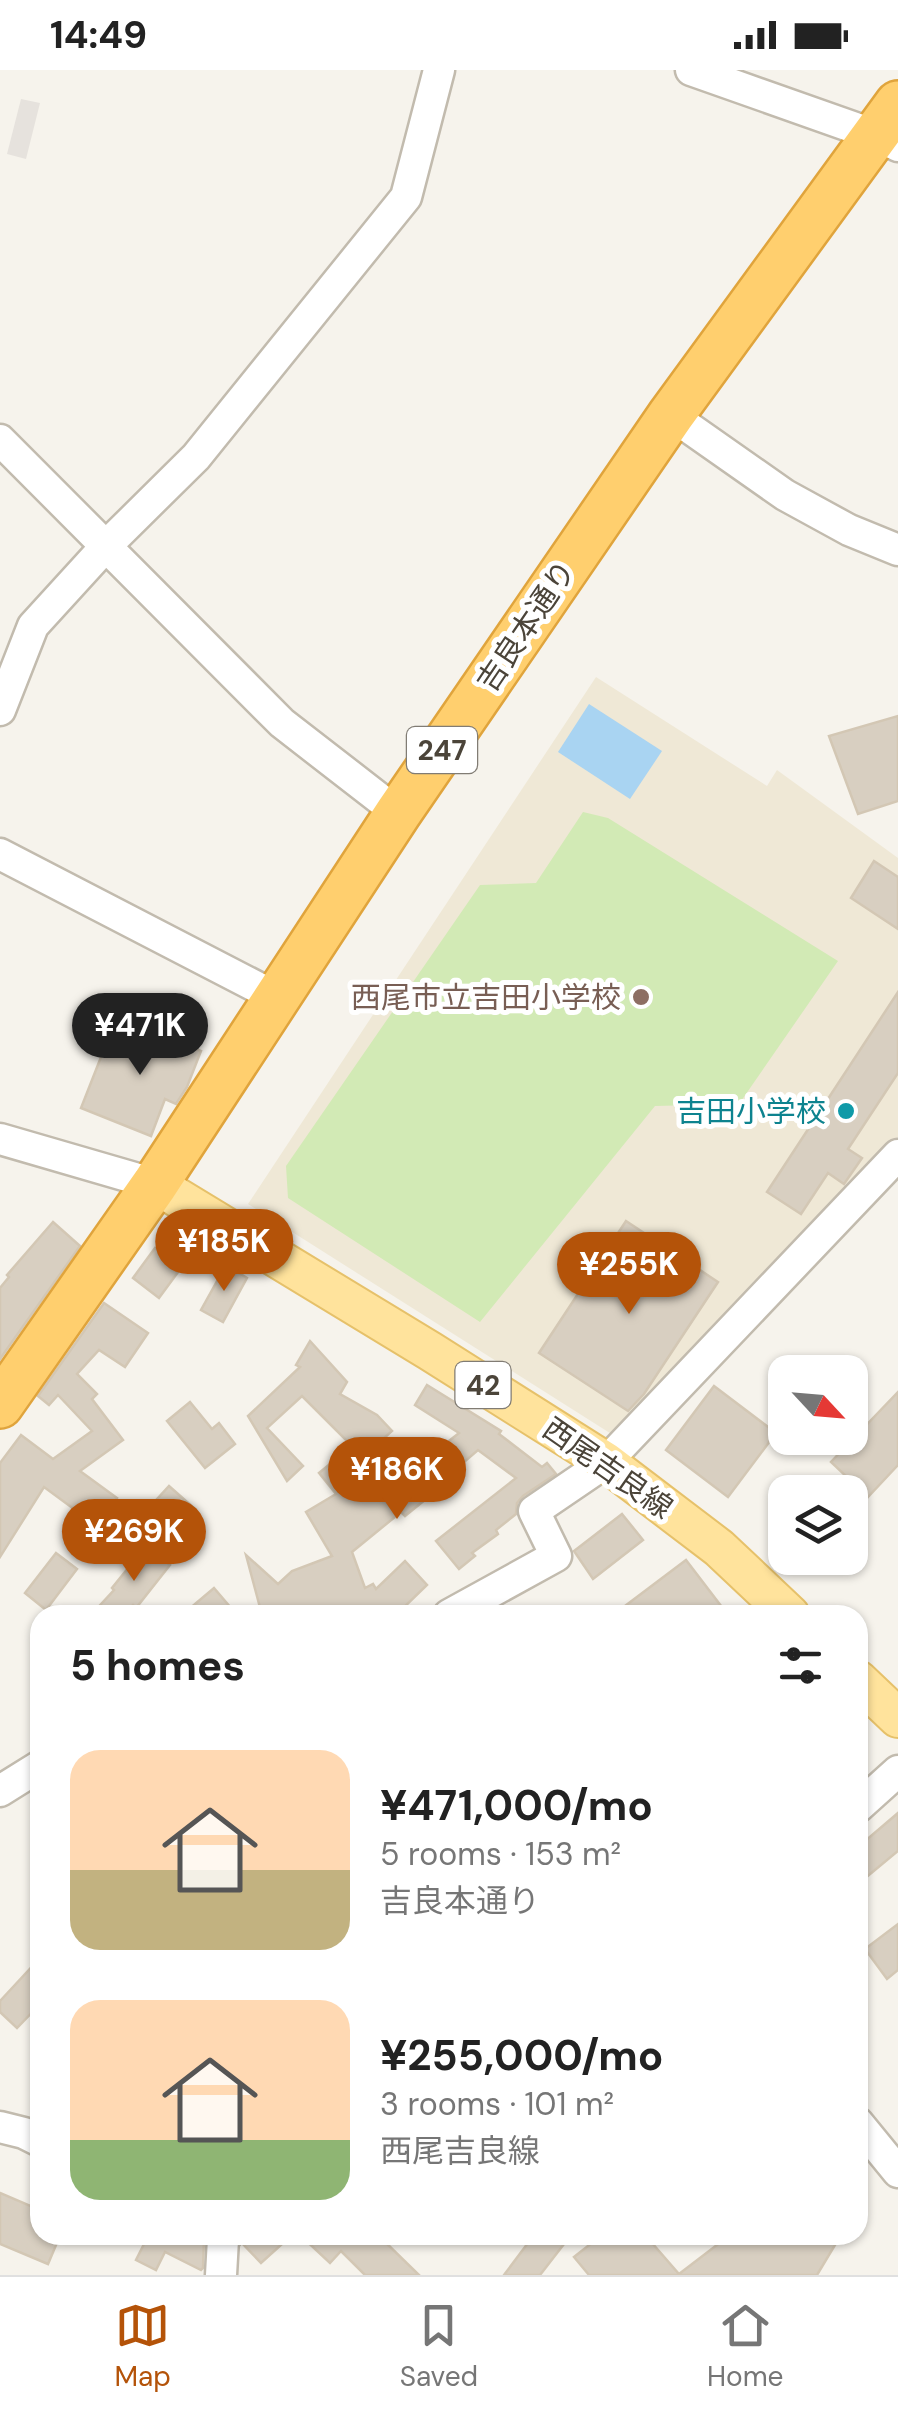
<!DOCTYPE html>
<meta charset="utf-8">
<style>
:root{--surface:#fff;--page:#f2f2f2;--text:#222;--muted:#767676;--line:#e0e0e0;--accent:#b45309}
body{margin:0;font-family:"DM Sans","Noto Sans JP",sans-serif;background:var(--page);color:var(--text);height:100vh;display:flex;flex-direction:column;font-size:38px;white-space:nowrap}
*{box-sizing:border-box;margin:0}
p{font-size:32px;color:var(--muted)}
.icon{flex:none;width:55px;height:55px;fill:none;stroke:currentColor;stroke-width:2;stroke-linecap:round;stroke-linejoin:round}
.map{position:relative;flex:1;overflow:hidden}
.side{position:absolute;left:30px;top:1535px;width:838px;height:640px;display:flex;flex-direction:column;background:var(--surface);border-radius:30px;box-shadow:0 2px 8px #0004}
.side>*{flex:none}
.needle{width:65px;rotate:116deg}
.tools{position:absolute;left:768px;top:1285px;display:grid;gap:20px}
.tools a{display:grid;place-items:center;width:100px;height:100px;border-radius:20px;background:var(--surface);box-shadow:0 2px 8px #0004;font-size:50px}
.price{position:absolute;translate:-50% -85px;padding:0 22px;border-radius:35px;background:var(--accent);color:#fff;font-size:32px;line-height:65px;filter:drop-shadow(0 2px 5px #0008)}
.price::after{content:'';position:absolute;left:50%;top:60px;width:30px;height:22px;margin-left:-15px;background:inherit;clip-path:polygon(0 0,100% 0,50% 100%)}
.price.on{background:#222;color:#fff}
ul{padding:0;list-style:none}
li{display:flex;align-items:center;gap:30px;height:250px;padding:0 40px}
li span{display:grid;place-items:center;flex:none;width:280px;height:200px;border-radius:30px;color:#555}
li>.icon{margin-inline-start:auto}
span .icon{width:120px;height:120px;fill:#fffc;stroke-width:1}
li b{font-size:42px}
h2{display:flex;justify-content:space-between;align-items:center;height:120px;padding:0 40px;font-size:42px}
.status{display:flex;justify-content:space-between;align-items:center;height:70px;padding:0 50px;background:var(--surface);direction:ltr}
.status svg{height:28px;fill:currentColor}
.dock{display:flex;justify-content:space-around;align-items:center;height:140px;border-top:2px solid var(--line);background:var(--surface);font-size:28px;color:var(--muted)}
.dock a{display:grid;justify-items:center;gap:5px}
.dock .on{color:var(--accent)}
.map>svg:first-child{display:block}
</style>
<div class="status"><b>14:49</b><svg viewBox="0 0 49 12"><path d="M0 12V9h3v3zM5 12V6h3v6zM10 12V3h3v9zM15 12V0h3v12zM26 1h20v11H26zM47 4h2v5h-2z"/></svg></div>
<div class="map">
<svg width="898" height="2205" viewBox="0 0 898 2205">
<rect width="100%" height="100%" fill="#f6f3ec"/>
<!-- industrial -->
<path fill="#e6e2dd" d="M21,29L40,33L26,89L7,84Z"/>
<!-- education -->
<path fill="#efe8d6" d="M596,607L767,716L777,700L898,788V1067L613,1365L248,1134Z"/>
<!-- green -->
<path fill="#d2eab5" d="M583,742L608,748L838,891L739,1034L655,1036L480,1252L288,1128L286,1096L480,815L536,813Z"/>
<!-- water -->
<path fill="#a9d4f2" d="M589,634L662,681L630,729L558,682Z"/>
<!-- building -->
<g fill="#d8cfc1" stroke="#d3c7b4" stroke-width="2.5">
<path d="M898,646V731L858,744L829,666Z"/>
<path d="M874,791L898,807V859L851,828Z"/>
<path d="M898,922V1003L848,1079L862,1088L844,1114L828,1103L801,1144L767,1122Z"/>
<path d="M125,952L201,981L187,1017L176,1034L165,1029L151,1066L81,1038L103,982L112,986Z"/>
<path d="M626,1151L718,1212L644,1324L628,1341L539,1283Z"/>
<path d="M53,1152L80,1176L0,1289V1218L9,1207L7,1205Z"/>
<path d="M155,1178L181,1198L159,1228L133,1208Z"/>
<path d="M226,1195L247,1208L223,1252L201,1240Z"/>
<path d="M104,1233L148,1263L125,1297L99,1280L77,1304L97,1324L92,1329L123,1370L80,1401L117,1428L97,1456L44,1417L0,1487V1393L21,1365L53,1389L92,1361L58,1325L49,1335L38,1326Z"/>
<path d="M310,1271L347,1312L340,1324L377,1345L392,1361L363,1387L302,1326L267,1358L303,1396L287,1411L248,1346L300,1297L296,1295Z"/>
<path d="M427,1315L501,1361L499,1364L542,1397L547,1393L556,1404L523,1426L517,1433L516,1444L496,1460L498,1464L472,1483L475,1486L459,1499L436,1471L516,1408L478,1380L443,1410L446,1413L405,1446L401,1442L352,1482L365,1518L373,1514L376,1519L405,1491L427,1515L396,1545H262L246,1485L278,1514L292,1501L332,1486L306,1442L336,1424L319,1403L341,1385L377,1428L459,1363L415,1335Z"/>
<path d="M714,1316L776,1363L728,1427L666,1380Z"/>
<path d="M898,1322V1395L868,1427L831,1392Z"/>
<path d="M190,1332L212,1359L219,1353L235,1374L205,1398L167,1351Z"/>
<path d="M169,1416L194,1438L172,1461L148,1439Z"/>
<path d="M622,1444L643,1470L593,1509L574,1481Z"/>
<path d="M146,1476L170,1495L136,1538L133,1535L123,1545H91L114,1520L112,1518Z"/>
<path d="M56,1483L77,1499L46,1540L25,1523Z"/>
<path d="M686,1490L728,1545H613Z"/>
<path d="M214,1518L237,1545H182Z"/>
<path d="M898,1743V1781L858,1814V1777Z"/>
<path d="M898,1854V1900L887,1909L865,1879Z"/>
<path d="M40,1888V1934L17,1958L0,1942V1931Z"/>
<path d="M0,2123L40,2140V2165H52L59,2168L48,2194L0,2174Z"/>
<path d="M132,2165H196L204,2169L203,2198L201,2200L165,2182L156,2200L136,2190L145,2172Z"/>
<path d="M245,2165H292L261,2193L243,2174Z"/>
<path d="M300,2165H378L419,2205H365L341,2181L330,2193Z"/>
<path d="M534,2165H551L564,2174L540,2205H504Z"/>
<path d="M602,2165H645L679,2204L730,2165H841L817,2205H589L574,2187Z"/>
</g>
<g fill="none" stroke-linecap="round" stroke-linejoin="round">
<defs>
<g id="minor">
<path d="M691,0L875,65L898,76"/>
<path d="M671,345L785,425L849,460L898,480"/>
<path d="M0,370L282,653L398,743"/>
<path d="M0,640L33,556L106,476L196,387L406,127L439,0"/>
<path d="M0,784L278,928"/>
<path d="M0,1069L155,1114"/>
<path d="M449,1545L556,1486L534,1441L606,1392L898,1085"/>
<path d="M0,1721L40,1696"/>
<path d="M858,1737L898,1701"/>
<path d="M858,2053L898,2102"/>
<path d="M0,2057L24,2063L40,2071"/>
<path d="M221,2205L223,2169L227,2165"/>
</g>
<g id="major">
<path d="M155,1114L430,1281L606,1392L719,1478L790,1545"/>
<path d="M858,1610L898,1648"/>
</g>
<path id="highway" d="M0,1335L155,1114L398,743L671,345L898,34"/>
</defs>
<!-- minor casing -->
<use href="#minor" stroke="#c2bbae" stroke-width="35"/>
<!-- major casing -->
<use href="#major" stroke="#e6c16a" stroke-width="42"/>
<!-- highway casing -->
<use href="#highway" stroke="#e0a43c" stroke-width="50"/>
<!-- minor -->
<use href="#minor" stroke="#fff" stroke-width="30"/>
<!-- major -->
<use href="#major" stroke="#ffe39c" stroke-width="38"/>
<!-- highway -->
<use href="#highway" stroke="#ffcf6e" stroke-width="45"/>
</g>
<!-- markers -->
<circle fill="#8d6e63" stroke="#fff" stroke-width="4" cx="641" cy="927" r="10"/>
<circle fill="#0f9aa8" stroke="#fff" stroke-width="4" cx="846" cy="1041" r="10"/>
<g text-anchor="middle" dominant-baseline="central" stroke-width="10" stroke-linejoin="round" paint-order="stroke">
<!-- shield labels -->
<g fill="#fff" stroke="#817c74" stroke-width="2.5">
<rect x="407" y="657" width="70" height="46" rx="8"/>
<rect x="455.5" y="1292" width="55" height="46" rx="8"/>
</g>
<g font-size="28" font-weight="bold" fill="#4b4439">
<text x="442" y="680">247</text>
<text x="483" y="1315">42</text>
</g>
<!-- street labels -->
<g font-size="30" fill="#4b4439" stroke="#fff">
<text transform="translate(526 556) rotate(-56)">吉良本通り</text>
<text transform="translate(608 1398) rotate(35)">西尾吉良線</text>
</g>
<!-- education labels -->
<g font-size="30" fill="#785e54" stroke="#fff" text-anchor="end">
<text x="621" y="927">西尾市立吉田小学校</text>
</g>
<!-- culture labels -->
<g font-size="30" fill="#0d838f" stroke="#fff" text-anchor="end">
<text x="826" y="1041">吉田小学校</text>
</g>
</g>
</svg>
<div class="tools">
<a><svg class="needle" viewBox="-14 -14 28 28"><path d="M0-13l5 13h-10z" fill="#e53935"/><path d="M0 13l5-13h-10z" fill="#767676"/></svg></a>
<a><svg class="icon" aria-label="layers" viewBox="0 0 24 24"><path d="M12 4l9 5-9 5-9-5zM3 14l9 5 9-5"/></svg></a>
</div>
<b class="price on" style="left:140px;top:1008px">¥471K</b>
<b class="price" style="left:224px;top:1224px">¥185K</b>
<b class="price" style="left:629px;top:1247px">¥255K</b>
<b class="price" style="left:397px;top:1452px">¥186K</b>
<b class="price" style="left:134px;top:1514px">¥269K</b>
<section class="side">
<h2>5 homes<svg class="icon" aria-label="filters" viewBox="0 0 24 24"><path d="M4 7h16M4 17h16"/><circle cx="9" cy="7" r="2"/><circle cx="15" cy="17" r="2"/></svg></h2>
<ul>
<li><span style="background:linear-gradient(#ffd9b3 60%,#c2b280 0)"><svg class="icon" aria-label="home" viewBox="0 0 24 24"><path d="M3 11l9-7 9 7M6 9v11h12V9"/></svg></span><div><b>¥471,000/mo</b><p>5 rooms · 153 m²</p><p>吉良本通り</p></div></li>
<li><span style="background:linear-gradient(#ffd9b3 70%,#8fb573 0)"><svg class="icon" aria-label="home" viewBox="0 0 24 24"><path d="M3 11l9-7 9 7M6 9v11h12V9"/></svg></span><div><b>¥255,000/mo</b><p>3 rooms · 101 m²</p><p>西尾吉良線</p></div></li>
</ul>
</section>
</div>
<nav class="dock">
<a class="on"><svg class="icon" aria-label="map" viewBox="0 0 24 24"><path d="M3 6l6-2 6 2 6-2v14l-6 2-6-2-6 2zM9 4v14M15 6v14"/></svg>Map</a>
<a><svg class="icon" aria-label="saved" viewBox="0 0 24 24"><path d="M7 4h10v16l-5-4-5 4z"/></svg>Saved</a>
<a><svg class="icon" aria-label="home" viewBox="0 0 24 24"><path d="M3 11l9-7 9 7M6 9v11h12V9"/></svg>Home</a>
</nav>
